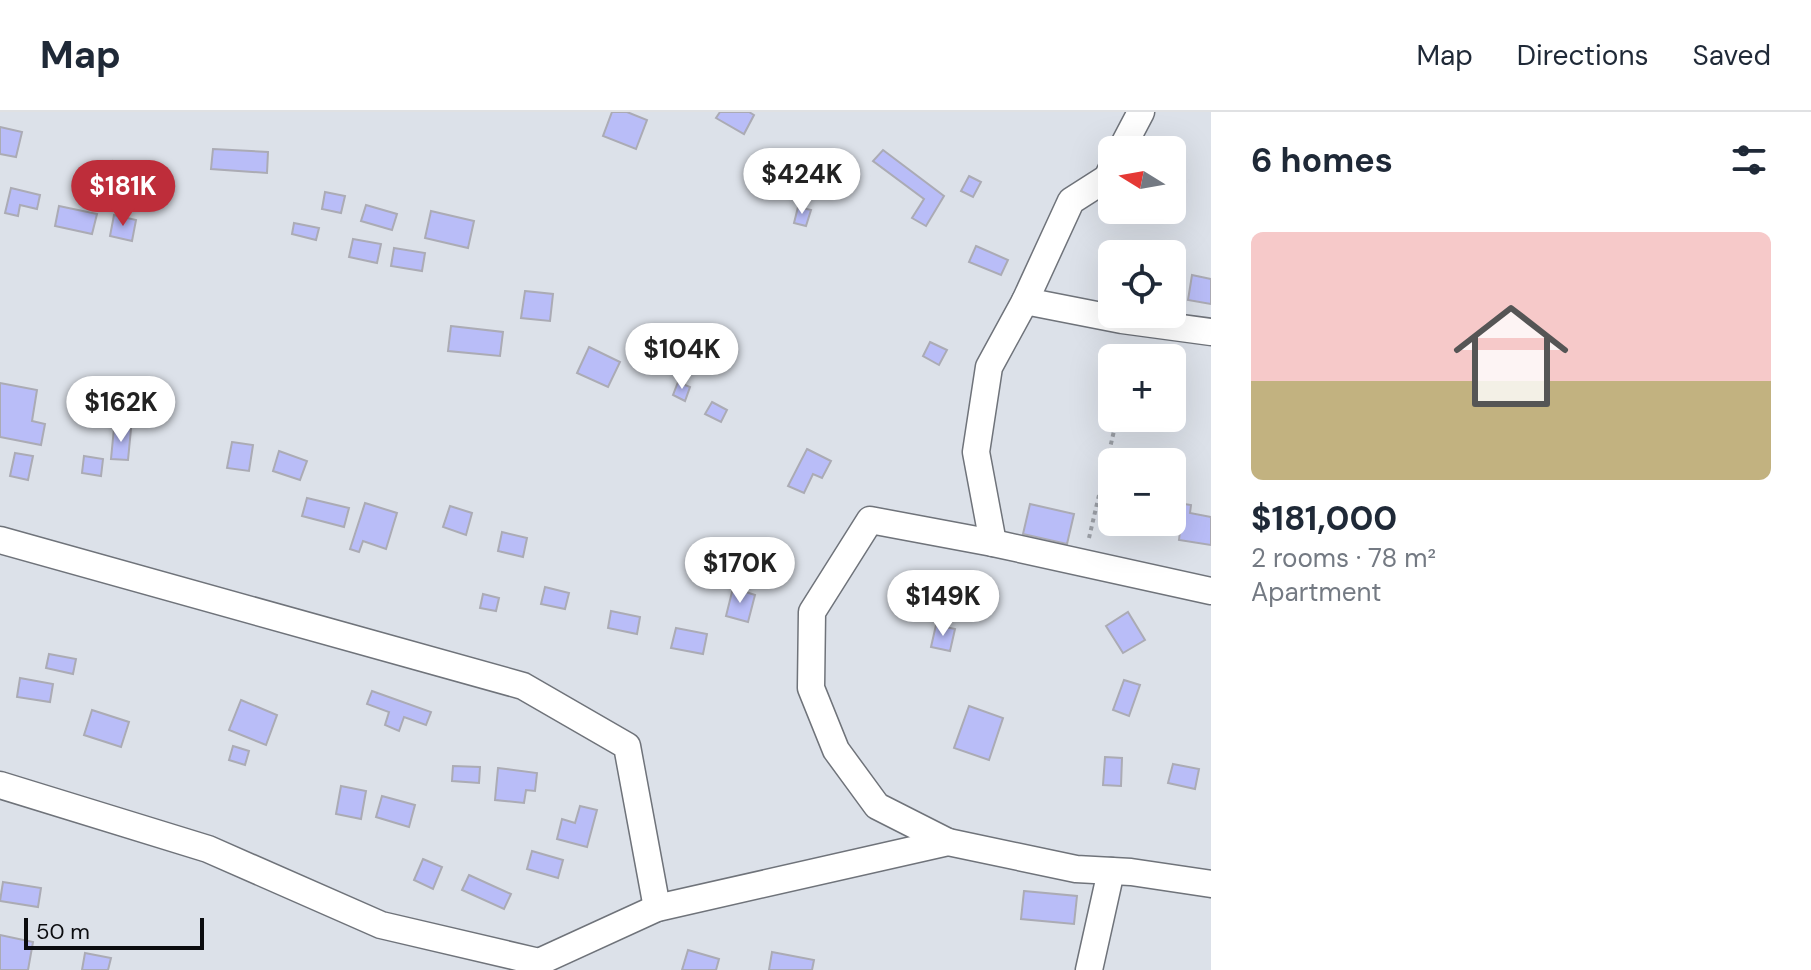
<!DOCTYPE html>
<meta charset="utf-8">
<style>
:root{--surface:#fff;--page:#f6f6f7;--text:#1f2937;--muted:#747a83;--line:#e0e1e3;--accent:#be2d3a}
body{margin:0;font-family:"DM Sans",sans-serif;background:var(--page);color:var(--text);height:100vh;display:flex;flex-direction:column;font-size:30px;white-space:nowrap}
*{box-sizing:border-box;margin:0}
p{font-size:26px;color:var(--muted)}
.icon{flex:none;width:44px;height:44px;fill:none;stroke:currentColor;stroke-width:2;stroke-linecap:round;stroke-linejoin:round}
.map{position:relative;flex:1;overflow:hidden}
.sheet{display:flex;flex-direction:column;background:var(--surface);width:600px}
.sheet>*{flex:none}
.needle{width:52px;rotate:281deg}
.fabs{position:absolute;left:1098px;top:24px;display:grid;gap:16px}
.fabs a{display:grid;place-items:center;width:88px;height:88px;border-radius:12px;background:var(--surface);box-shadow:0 8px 32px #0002;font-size:40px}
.scale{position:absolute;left:24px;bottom:20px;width:180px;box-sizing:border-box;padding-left:8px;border:4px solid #0b0c0f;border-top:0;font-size:22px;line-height:28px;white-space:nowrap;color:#0b0c0f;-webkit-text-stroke:6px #dce1e9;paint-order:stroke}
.price{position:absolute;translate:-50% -68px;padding:0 18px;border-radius:28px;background:#fff;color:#222;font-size:26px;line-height:52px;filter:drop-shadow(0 2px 4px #0008)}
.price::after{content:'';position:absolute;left:50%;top:48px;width:24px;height:18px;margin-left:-12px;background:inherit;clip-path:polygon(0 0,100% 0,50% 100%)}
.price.current{background:var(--accent);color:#fff}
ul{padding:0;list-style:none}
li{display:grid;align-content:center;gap:16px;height:424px;padding:0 40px}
li span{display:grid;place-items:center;height:248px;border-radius:12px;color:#555}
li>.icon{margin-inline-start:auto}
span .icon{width:144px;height:144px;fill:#fffc;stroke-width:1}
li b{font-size:34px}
h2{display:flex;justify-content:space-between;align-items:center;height:96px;padding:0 40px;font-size:34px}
header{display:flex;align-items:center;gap:48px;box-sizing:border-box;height:112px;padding:0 40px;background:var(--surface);border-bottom:2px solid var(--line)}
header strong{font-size:38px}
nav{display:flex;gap:44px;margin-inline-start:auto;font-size:28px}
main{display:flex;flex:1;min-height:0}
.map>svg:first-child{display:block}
</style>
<header>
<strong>Map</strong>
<nav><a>Map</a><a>Directions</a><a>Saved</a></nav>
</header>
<main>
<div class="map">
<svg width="1211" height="858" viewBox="0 0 1211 858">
<rect width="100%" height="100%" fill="#dce1e9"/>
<!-- building -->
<g fill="#b9bdf8" stroke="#ababb4" stroke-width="2">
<path d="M612,0H627L647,8L636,37L603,24Z"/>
<path d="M720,0H749L754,3L744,22L716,6Z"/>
<path d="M0,15L22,20L16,45L0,42Z"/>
<path d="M213,37L268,40L267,61L211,57Z"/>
<path d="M883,38L944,84L926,114L912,106L924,87L873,49Z"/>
<path d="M113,49L142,54L139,71L109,65Z"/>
<path d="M969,64L981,70L973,85L961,79Z"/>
<path d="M11,76L40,83L37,97L20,93L18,104L5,101Z"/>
<path d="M325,80L345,84L341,101L322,97Z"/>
<path d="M366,93L397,102L392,118L361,109Z"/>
<path d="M59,94L97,102L92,122L55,114Z"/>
<path d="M798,95L811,98L806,114L794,111Z"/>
<path d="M431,99L474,109L468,136L425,126Z"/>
<path d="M114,103L136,108L132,129L110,124Z"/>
<path d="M294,111L319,116L316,128L292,122Z"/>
<path d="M353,127L381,132L377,151L349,145Z"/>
<path d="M976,134L1008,148L1001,163L969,150Z"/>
<path d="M394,136L425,141L422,159L391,154Z"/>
<path d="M1192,163L1211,167V192L1188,188Z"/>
<path d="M525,179L553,182L550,209L521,206Z"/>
<path d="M451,214L503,220L500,244L448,239Z"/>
<path d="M930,230L947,238L939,253L923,244Z"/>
<path d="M589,235L620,250L608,275L577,261Z"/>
<path d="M687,241L697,250L687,263L677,254Z"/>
<path d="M678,270L690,275L685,289L673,283Z"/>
<path d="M0,271L37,278L32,309L45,312L41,333L0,325Z"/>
<path d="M712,290L727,298L721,310L705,302Z"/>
<path d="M114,316L131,317L128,348L111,347Z"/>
<path d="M232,330L253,333L249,359L227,356Z"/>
<path d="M807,337L831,349L822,366L813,362L804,381L788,374Z"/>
<path d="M279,339L307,349L300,368L273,359Z"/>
<path d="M15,341L33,344L28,368L10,364Z"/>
<path d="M84,344L103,347L101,364L82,361Z"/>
<path d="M307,386L349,396L344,415L302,404Z"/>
<path d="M1172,390L1191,393L1190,401L1211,405V433L1179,428L1181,411L1172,410Z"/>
<path d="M365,391L397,401L386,437L363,429L359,440L350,437Z"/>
<path d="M1030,392L1074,402L1067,432L1023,422Z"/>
<path d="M450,394L472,401L466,423L443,415Z"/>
<path d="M502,420L527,426L523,445L498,439Z"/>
<path d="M545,475L569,481L565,497L541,492Z"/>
<path d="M733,476L755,483L748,510L726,504Z"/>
<path d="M483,482L499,486L496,499L480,496Z"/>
<path d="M611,499L640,505L637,522L608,516Z"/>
<path d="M1128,500L1145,528L1123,541L1106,514Z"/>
<path d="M936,513L955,517L950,539L931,535Z"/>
<path d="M676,516L707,522L703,542L671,536Z"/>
<path d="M49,542L76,547L73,562L46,556Z"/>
<path d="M20,566L53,572L50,590L17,585Z"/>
<path d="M1124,568L1140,573L1129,604L1113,598Z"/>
<path d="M372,579L431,600L426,613L404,605L399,619L385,613L389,600L367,592Z"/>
<path d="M241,588L277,603L266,633L229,618Z"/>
<path d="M969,594L1003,606L989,648L954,636Z"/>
<path d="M92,598L129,610L121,635L84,623Z"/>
<path d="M233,634L249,639L245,653L229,648Z"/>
<path d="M1105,645L1122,646L1121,674L1103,673Z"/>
<path d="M1173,652L1199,657L1195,677L1168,671Z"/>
<path d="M453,654L480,655L479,671L452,669Z"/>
<path d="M498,656L537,661L535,679L526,678L524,691L495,688Z"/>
<path d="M341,674L366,679L361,707L336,702Z"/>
<path d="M382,684L415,693L409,715L376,705Z"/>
<path d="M580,694L597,698L587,735L557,727L562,707L575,711Z"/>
<path d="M532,739L563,748L558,766L527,757Z"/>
<path d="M423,747L442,755L433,777L414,768Z"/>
<path d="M469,763L511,782L504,797L462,778Z"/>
<path d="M3,770L41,776L38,795L0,789Z"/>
<path d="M1024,779L1077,784L1074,812L1021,807Z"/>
<path d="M0,823L33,830L28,858H0Z"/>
<path d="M688,838L719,847L716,858H682Z"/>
<path d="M772,840L814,848L812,858H769Z"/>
<path d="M85,841L111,846L108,858H82Z"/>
</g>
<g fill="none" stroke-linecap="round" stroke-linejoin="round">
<defs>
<g id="minor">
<path d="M1121,38L1141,0"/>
<path d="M1025,189L1122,208L1211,220"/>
<path d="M0,428L523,574L627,634L657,796"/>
<path d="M993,431L976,340L989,255L1025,189L1071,89L1107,66L1112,56"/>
<path d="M0,673L208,737L381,813L539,850L657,796L948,730L1076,757L1131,760L1211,772"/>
<path d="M948,730L877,694L836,638L811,576L812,500L870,408L993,431L1211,479"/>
<path d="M1089,858L1111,759"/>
</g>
</defs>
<!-- minor casing -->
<use href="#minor" stroke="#6f737a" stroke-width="29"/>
<!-- path -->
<g stroke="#9b9fa6" stroke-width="4" stroke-dasharray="4 4" stroke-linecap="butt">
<path d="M1172,68L1188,69"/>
<path d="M1126,233L1129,246"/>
<path d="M1089,426L1117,306"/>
</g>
<!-- minor -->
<use href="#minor" stroke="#fff" stroke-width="26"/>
</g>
</svg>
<div class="fabs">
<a><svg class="needle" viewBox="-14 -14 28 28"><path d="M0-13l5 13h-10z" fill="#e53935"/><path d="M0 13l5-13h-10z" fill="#747a83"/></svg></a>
<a><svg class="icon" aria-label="locate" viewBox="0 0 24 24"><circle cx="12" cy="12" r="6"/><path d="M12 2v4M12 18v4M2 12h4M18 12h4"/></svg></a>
<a>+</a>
<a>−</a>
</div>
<div class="scale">50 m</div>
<b class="price" style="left:802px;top:104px">$424K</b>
<b class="price current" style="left:123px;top:116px">$181K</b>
<b class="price" style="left:682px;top:279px">$104K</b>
<b class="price" style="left:121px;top:332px">$162K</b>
<b class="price" style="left:740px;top:493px">$170K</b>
<b class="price" style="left:943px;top:526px">$149K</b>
</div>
<section class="sheet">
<h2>6 homes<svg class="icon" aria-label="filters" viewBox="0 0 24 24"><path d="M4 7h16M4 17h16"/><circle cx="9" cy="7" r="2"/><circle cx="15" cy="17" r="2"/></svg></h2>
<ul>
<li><span style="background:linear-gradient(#f6c9c9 60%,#c2b280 0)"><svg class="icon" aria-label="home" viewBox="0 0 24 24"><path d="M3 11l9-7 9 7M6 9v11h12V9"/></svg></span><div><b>$181,000</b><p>2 rooms · 78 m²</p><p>Apartment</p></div></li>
</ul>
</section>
</main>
